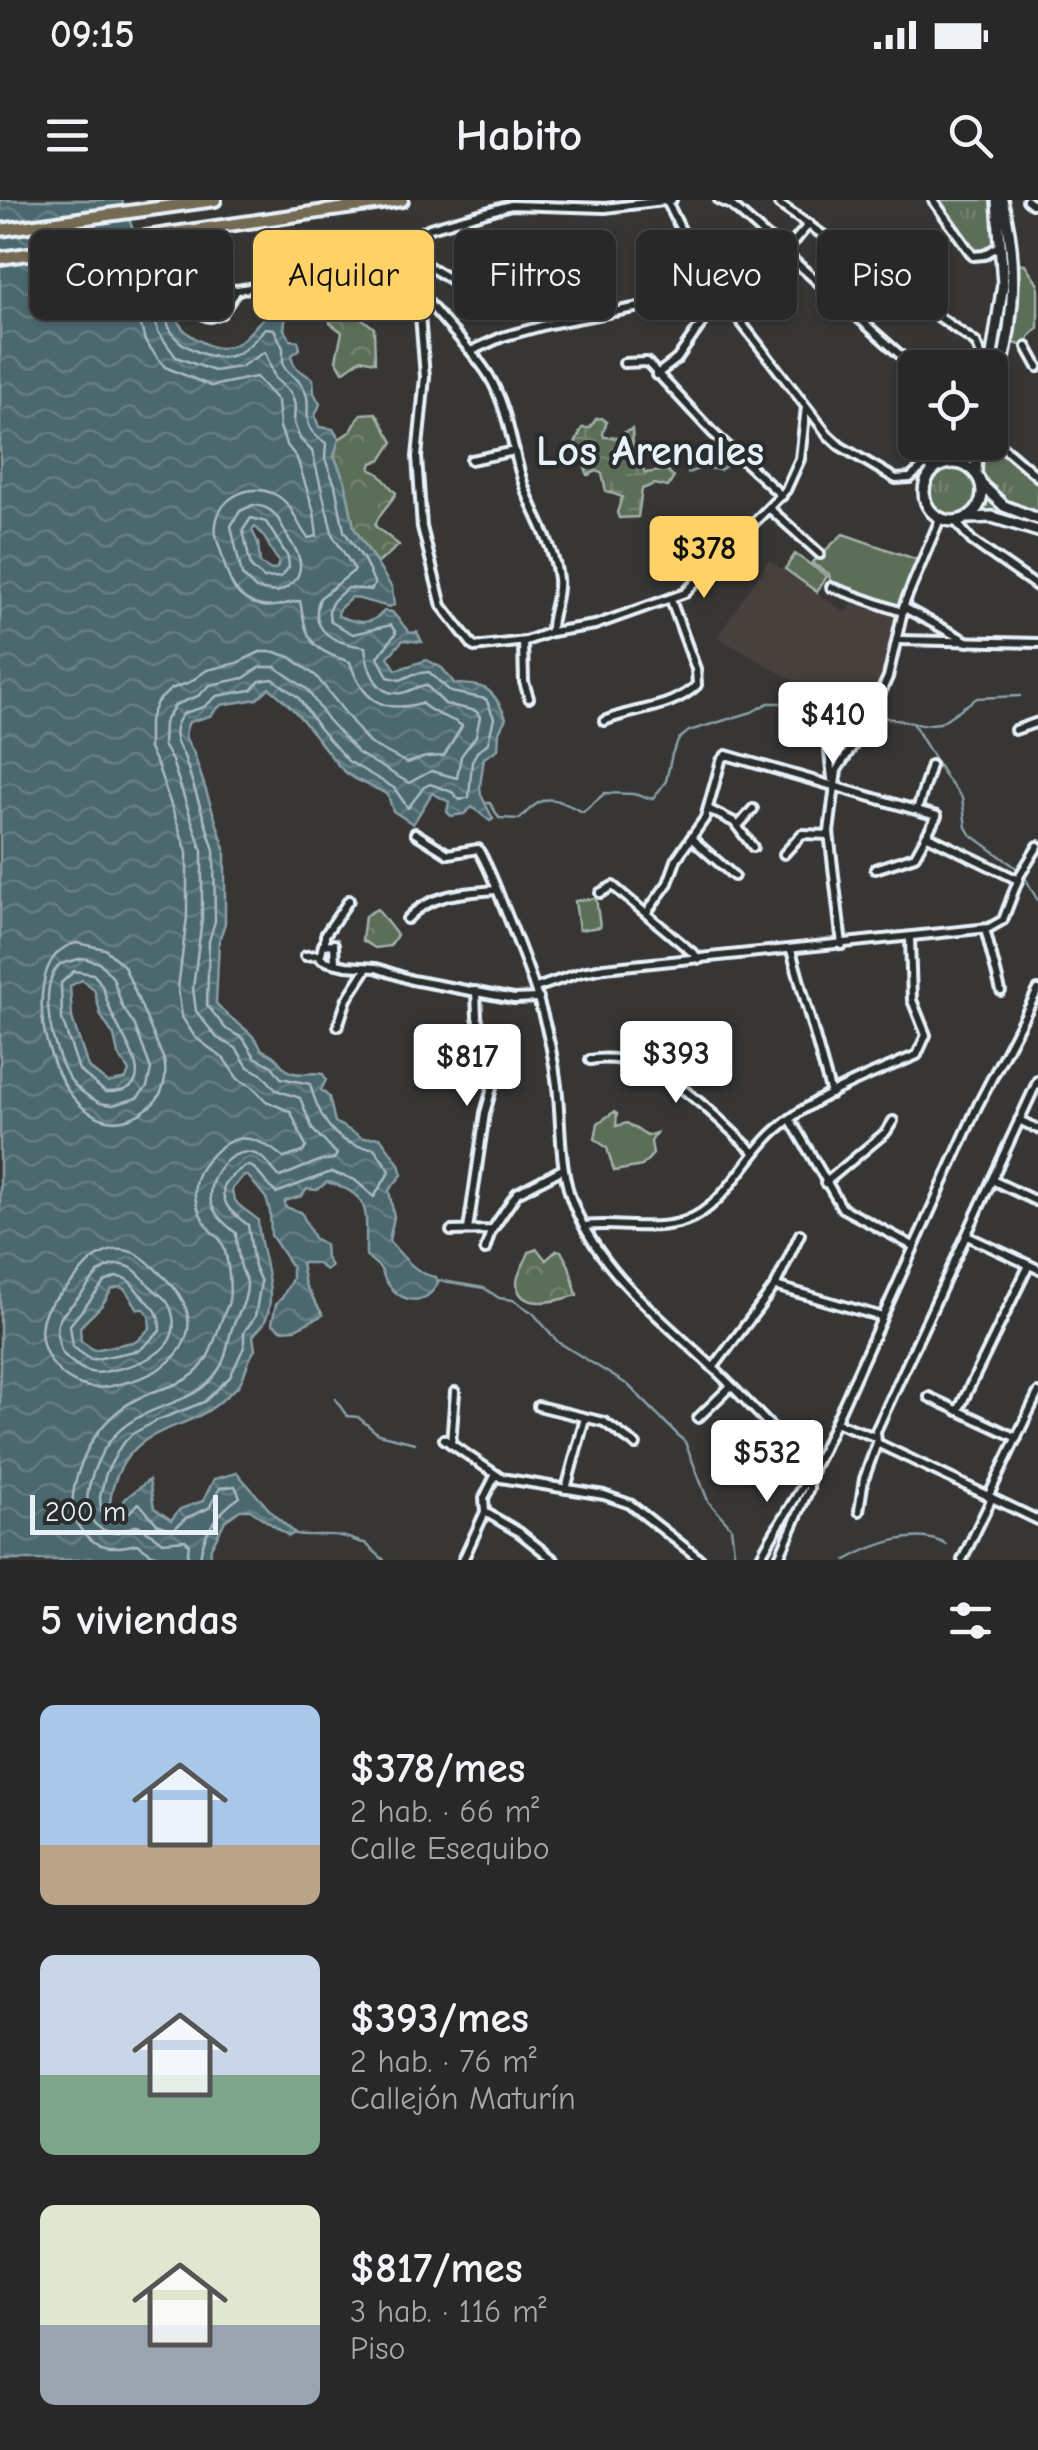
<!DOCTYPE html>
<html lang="es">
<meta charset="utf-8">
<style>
:root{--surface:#292828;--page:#353434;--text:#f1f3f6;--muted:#a5a6a8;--line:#454445;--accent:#ffd166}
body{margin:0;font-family:"Comic Neue",sans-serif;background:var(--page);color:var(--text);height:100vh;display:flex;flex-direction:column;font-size:38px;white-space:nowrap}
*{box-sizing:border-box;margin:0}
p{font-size:32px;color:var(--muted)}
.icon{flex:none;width:55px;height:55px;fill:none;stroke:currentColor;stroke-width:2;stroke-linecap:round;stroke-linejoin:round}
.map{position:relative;height:1360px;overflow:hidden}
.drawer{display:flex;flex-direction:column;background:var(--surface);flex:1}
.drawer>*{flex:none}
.top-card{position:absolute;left:30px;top:30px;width:980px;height:90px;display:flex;gap:20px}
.controls{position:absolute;left:898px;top:150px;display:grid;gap:20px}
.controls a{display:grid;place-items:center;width:110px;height:110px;border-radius:15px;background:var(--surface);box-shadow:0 2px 8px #0004,0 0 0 2px var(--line);font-size:50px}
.scale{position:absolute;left:30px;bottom:25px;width:188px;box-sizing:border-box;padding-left:10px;border:5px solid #e8f1f8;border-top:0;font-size:28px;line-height:35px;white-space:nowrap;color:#e8f1f8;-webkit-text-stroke:8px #2a2d2e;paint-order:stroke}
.price{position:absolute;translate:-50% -85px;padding:0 22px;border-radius:10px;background:#fff;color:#222;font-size:32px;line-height:65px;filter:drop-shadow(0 2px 5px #0008)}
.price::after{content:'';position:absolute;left:50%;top:60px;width:30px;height:22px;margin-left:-15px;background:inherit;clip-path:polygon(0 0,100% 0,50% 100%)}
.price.selected{background:var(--accent);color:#111}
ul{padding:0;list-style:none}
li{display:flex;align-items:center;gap:30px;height:250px;padding:0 40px}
li span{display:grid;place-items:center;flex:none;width:280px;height:200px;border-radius:15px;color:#555}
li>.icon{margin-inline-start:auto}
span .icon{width:120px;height:120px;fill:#fffc;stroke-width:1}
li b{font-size:42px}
h2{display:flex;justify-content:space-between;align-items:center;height:120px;padding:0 40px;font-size:42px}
.pill{padding:0 35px;border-radius:15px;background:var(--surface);box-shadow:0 2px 8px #0004,0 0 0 2px var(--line);font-size:35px;line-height:90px}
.pill.selected{background:var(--accent);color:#111}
.status{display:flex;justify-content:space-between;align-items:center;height:70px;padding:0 50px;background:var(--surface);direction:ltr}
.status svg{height:28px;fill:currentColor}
header{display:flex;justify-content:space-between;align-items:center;height:130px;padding:0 40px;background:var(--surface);font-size:45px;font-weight:700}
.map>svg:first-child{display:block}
</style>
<div class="status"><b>09:15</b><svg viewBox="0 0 49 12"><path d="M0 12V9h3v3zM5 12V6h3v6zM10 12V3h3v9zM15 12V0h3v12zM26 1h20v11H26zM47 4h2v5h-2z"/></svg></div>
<header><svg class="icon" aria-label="menu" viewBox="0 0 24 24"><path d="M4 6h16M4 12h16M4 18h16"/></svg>Habito<svg class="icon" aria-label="search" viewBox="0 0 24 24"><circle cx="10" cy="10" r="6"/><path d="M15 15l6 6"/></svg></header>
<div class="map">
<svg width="1038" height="1360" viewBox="0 0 1038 1360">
<defs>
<pattern id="forest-crowns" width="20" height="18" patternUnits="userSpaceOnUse" patternTransform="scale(2.5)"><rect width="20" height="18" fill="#5b6e58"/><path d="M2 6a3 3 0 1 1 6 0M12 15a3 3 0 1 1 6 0" fill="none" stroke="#738371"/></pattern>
<pattern id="wetland-marsh" width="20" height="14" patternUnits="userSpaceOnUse" patternTransform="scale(2.5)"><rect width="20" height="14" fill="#5b6e58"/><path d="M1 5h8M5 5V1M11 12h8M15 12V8" fill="none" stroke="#738371"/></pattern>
<pattern id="park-tufts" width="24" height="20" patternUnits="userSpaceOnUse" patternTransform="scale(2.5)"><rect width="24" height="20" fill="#5b6e58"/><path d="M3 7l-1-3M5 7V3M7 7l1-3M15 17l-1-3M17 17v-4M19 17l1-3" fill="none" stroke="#738371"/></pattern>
<pattern id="water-waves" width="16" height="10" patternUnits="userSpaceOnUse" patternTransform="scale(2.5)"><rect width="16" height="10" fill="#4b686e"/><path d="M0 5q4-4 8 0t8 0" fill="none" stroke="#657e83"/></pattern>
</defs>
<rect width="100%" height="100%" fill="#373635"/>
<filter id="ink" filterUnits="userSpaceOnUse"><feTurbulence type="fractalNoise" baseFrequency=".01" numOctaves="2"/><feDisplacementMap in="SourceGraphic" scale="20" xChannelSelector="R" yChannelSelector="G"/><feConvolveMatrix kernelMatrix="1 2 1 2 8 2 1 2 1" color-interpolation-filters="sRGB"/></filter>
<g filter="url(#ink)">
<!-- built -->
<path fill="#47413e" d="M769,360L846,413L856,399L900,421L893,458L880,488L868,503L856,509L804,487L717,437Z"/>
<!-- green -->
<g fill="#5b6e58" stroke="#a2b0a8" stroke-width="2.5">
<path d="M1002,0L1011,63L1025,64L1038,84V128L1029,137L1027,147L1007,141L990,206V168L997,135Z"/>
<path d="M981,286L1038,319V331L1010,321L966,318Z"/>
<path d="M843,334L921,361L902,412L831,387L829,374L812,363Z"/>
<path d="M795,354L827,376L817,392L785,369Z"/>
<path d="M596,698L600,727L579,730L575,701Z"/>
<path d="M614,912L617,914L616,926L627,923L647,936L656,933L651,942L653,954L642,966L614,971L607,948L595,939L598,923Z"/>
</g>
<!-- forest -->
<g fill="url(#forest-crowns)" stroke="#a2b0a8" stroke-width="2.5">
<path d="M337,67L342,74L352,78L355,86L375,92L379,102L359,116L374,128L375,162L361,159L343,172L336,160L342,132L330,123C330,107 342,101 325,89L324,83L332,79Z"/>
<path d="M376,213L393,242L382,259L372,263L370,269L378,273L396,293C390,305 378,313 375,326L399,345L377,364L354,328L345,282L334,256L339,239L351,231L361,214Z"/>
<path d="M377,709L397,735L390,746L375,748L362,740L365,716Z"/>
<path d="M537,1049L546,1060L557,1050L561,1051L569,1066L577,1095C561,1100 517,1113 517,1082C518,1071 526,1062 529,1052Z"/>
</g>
<!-- wetland -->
<path fill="url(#wetland-marsh)" stroke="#a2b0a8" stroke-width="2.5" d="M602,218L607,222L603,232L604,237L622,238L625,232L632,229L633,246L645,273L667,270L674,277L668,287L655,284L642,289L638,317L619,318L617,313L622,297L606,291L602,274L597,271L588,275L575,244L582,228H590L596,219Z"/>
<!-- park -->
<g fill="url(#park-tufts)" stroke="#a2b0a8" stroke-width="2.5">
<path d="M933,0H997L1002,44L976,57Z"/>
<path d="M990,236L1038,277V319L1004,306L981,287C982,326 939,334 924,298C923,267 952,254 976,274L977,243L990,242Z"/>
</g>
<!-- water -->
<path fill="url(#water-waves)" stroke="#8a9fa5" stroke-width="2.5" fill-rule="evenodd" d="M0,0H122L149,73L175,89C173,121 178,131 206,144C215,149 226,149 236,144C255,134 260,108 286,113L284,129L290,140L298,141L300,149L292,155C291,168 304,173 313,179L314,193L320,204L315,216L319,227L333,229L339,239L334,256L345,282L354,328L392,388L394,405L389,407L352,397L339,409L338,416C356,422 369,428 384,411L392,412L410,433L417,432L422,442L403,440L388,457L396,470L427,460L442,468L455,484C487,484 493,489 506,518L499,532L498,549L484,558L480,586L481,595L493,619L490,621L472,607L464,614L451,616L447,612L449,602L432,593L413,624L393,611L388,595C372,585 352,581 339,566C317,540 298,509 269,488L257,499L221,505L210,516L189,522C183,535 185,539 193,551L225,649V723L219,741L216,803C230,822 251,827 262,850C281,858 276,862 288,871C298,877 312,871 323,874L326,880L321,890L329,897L335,922L363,938L380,937L399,964L402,975L389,990L394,1017L389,1041C403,1056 415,1074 436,1077L438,1083C425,1107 401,1104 386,1081C381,1073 385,1074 379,1067C375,1063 370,1060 366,1055C365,1015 375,995 327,982L317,990L307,989L302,996L285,1001V1007L301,1012L314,1038L325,1045L326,1058L331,1066L326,1070L316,1063H301L305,1085L323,1115L295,1129L281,1130L272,1123L276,1104L282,1098L292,1079V1067L271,1035L270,1012L266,998L248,976H243L232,989C233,1007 247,1009 258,1020C259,1053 280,1093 264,1123C261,1128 256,1131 253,1136L255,1150C246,1161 246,1176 238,1186C234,1190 225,1197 221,1201C186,1232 144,1223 120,1269C114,1281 110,1294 110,1307L118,1310L126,1298L149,1280L154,1308L171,1320L180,1309L203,1301L214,1279L237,1273L275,1316L295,1333L289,1336L250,1310H240L225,1321L211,1348L209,1360H0ZM255,327C267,335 269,351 279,361L277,368L271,370L260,363L258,343L252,330ZM82,780L94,789L101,816L114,836L118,854L129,871L126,879L108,883L88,867L72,818L70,786ZM120,1087L125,1089L138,1109H144L149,1116L150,1128L137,1141L94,1150L81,1141L80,1127L102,1105L112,1089Z"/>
<!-- pier -->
<g fill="#373635">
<path d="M129,4L135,20L0,38V22Z"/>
<path d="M137,30L143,46L0,66V49Z"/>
</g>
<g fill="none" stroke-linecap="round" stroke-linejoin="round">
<!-- shore -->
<g stroke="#a9bac1" stroke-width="2.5">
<path d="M127,47L141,79L164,95C165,105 165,118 169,127C175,141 185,146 198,152C230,165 245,153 265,128L274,129L283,148V165C288,174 295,176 301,184C318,206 293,224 326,243L325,259L335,285L344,331L364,360L375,384L371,390L348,388C336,397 324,406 331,422L353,434L391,425L396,433L378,457L388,477L400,480L414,474L429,472L451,492L486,499L494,518L488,543L477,552L472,561L469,597L460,600L452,592L430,584L424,587L408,608L394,588L348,561L319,528L298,497L273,479L260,481L251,490L217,496L204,507L184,513C171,528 174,540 184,556L214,650L215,721L209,741L207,805L226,829L243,838L255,857L272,866L281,878L310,884C319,917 335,948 374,948L390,971L374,997L355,980L331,972L276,993C250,969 256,951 224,984C220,1005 233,1014 248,1025L254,1066L261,1082L255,1117L244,1132V1147L230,1177L204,1202L158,1220L132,1234L120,1247L106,1273L100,1297L101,1311L110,1320L123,1318L139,1303L157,1324L173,1330L186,1318L209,1308L220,1288L235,1286L240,1297C219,1311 202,1333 200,1360"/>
<path d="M114,49L131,86L152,104L158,132L176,157L214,171L240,167L265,152L275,178L291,193L295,205L294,223L300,239L312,251L333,336L355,370L320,398C307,432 337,444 365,447C367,466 375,497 402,493C411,491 417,486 426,485L445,504L476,511L480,517L476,536L461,556L457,578L431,571L409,583L358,553L327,519L307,489L275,467H260L244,478L210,485L198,496L175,505L164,523L163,545L172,561L202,651V719L193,788L196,811L217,838L236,848L248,867L263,875L276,890L300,898L313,930L337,954L334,959L319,961L280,977C273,971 267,960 258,955C231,943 205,978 211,1002C214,1015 226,1025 236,1033C236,1042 239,1061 242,1070C243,1074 247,1080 247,1084C247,1101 239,1112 233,1126C227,1140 228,1156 219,1169C189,1218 127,1193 96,1265C91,1278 85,1295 88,1310C91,1324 101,1331 115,1333L138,1325L163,1342L185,1340L189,1344L187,1360"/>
<path d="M99,51L117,92L138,114L145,141L165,167L211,186L256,177L278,201L280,227L286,244L297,258L314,312L317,336L308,338C296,324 294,305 276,295C251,282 220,296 216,324C214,336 219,344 222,355C228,379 234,400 262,406C276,409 287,402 300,401C307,440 309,449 350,462C362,500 383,514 421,503C436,517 454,518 462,526L444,556L426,557L407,563L369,543L316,476L290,457L275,452H260L237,463L207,470L190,482L171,489L157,502L149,521V549L158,567L187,652V717L178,788L182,817L195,837L224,859L238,879L253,887L266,901L291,912L306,947L303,952L284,958C252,931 229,930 202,967C188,987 196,1012 210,1030C213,1034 218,1036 221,1041C228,1053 233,1095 227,1107C216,1129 214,1157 194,1174C182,1184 167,1187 153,1192C111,1207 87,1239 76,1280C71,1298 70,1316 82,1331C97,1350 116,1349 137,1344L152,1354L172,1360"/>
<path d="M253,305C279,307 279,324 291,342C306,363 303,382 277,392L256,389L242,375L231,326L240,311Z"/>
<path d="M251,318L266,322L288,357L289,367L281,377L264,378L251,367L243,330Z"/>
<path d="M77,743L105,749L124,766L164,860C168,878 163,897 148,908C61,975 0,756 77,743Z"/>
<path d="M83,758L100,763L113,778L122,806L135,826L151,869L147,887L137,898L113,905L100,903C90,898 76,889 69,878C53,852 36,787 60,764Z"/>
<path d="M74,771L93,774C105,785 104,795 110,809C120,838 168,893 105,892L79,870L62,819L61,783Z"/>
<path d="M113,1050C139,1048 147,1062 164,1077C213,1122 182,1169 127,1182C112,1186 97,1191 81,1185C52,1175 32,1140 46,1111C52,1099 64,1092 72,1082C86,1066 91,1056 113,1050Z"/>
<path d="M113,1065C134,1063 138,1074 150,1086C158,1094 167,1098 171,1109C184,1147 147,1162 118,1169C107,1171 98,1175 87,1171C78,1168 69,1160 62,1153C48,1118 65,1115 84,1091C94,1079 97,1070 113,1065Z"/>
<path d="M116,1077C133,1078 131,1086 142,1096C155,1109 160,1111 160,1131L140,1150L91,1160L73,1147L70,1125L105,1082Z"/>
</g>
<!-- stream -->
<g stroke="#8a9fa5" stroke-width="2.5">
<path d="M688,273L703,267L720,270L736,259"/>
<path d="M914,525L946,578L962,598L966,627L970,634L1022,672L1038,701"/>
<path d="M486,603H490L499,618L520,619C546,590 553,598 583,612L605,593L633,594L653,599L666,581L672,554L679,539L689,531L752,512L768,503H814L841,517L863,513L922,525L940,523L977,498L1020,496"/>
<path d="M437,1080L484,1088L499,1098L513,1100L533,1113L558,1142L628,1185L685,1242L708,1301L731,1327L735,1360"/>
<path d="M335,1199L347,1216L358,1217L378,1234L415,1243"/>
<path d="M296,1334C311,1337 325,1333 340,1336C350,1337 355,1342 365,1343L384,1360"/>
<path d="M846,1360C873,1345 918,1327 947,1345"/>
</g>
<defs>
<g id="street">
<path d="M719,0L731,5L915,168"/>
<path d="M933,0L973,56L984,55L999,46"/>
<path d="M1027,0L1032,4"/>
<path d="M667,1L700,69L828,235L840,246L896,279L910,278L925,265L934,269"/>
<path d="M779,4L976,143L981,155L979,168"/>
<path d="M401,44C409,99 461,131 489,176C509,210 512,249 524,286C534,315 555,348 558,379C560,398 550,414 551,432"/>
<path d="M401,44L430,28L511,5L605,8L672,0"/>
<path d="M785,52L809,24"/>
<path d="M410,74L428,66L453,81"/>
<path d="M220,88L237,90L222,113L210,117C199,115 193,107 195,96Z"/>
<path d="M237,90L305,79L328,58L352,47L401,44"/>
<path d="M418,90L425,177L417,257L422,327L442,406L474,447L526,441L551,432L595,425L685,393L786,290L800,259L806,207"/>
<path d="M1027,147L1038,167"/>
<path d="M471,151L502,137L549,124L645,106L693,58"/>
<path d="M624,163L647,162L712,232L782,296"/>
<path d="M656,175L677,159L720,97"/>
<path d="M990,236L1038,277"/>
<path d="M471,260L515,251"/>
<path d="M770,309L820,354"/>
<path d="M956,322L972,341L1038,387"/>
<path d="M831,387L902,412"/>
<path d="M903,407L968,442"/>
<path d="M898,440L1038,443"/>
<path d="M523,442L524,482L529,498"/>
<path d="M604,521C635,508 672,509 697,485L696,469L671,400"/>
<path d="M1015,530L1038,522"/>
<path d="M832,579L829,551L838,529"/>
<path d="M708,609L734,622L753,647"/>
<path d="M917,610L931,565"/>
<path d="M738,626L753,609"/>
<path d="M415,633L448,654L478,649C490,668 497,691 506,712C529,769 550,824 557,886C562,927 558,968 574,1006C602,1073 656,1114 706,1161C743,1196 777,1234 813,1270"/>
<path d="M928,636L1018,680"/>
<path d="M691,638L734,676"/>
<path d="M784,654L802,634L829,635"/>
<path d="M600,693L613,686L700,759"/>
<path d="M647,712L668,683L677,658L705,618L721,561L726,555L937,616L915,656L875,669"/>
<path d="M407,719C431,693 464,693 497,690"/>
<path d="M985,729L1001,791"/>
<path d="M325,743V735L349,700"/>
<path d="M842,745L829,632L837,570L864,529L888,477L905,402L940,319"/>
<path d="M791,750L831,894"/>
<path d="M305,756L319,755"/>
<path d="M335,763L334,744L323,745L320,758C327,763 338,764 346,766L376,768L412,780L514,799L539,798"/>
<path d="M536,788L582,772L604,768L989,728L1003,720L1020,675L1038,646"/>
<path d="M338,826L347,799L367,768"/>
<path d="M590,860C654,848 712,914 754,952"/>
<path d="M790,919L842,1008L913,1046"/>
<path d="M1019,920L1038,929"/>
<path d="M992,980L1038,1002"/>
<path d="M825,983L886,932L893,921"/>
<path d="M586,1026C617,1022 654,1032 685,1021C725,1007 745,957 776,930C817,894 868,876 917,855L926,835L912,800L910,738"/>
<path d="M468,1030L485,913L494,881L477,817L476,791"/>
<path d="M451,1031L492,1030L517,993L563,969"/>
<path d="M967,1036L1038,1069"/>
<path d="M485,1050L491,1031"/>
<path d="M775,1086L800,1034"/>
<path d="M713,1168L775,1086L882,1117"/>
<path d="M929,1197L1017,1238"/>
<path d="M538,1206L604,1222L636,1245"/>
<path d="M958,1211L1029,1065"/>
<path d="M698,1218L731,1186"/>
<path d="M835,1222L875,1237"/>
<path d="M444,1239L501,1278L604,1295L630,1304L701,1360"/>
<path d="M877,1243L1038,1320"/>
<path d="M451,1244L455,1192"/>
<path d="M495,1276L484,1298L485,1312L519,1332L554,1360"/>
<path d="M566,1289L585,1218"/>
<path d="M988,1297L1038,1193"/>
<path d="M859,1311L864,1279L877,1243L876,1231L1038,880"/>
<path d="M463,1360L485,1312"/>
<path d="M759,1360C779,1321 805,1287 824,1247L978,905L1038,790"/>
<path d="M778,1360L809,1289V1281"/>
<path d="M962,1360L992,1298"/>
</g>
<g id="secondary">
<path d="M990,168L1003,84L997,0"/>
<path d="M990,206C1013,142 1021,67 1002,0"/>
<path d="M945,262L963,242"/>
<circle cx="953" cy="292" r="29"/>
<path d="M976,274L977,242"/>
<path d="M982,285L1004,306L1038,319"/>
<path d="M969,318L992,317L1038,331"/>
</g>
<g id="primary">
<path d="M0,30L215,0"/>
<path d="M0,58L402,0"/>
</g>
</defs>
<!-- street casing -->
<use href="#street" stroke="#e8f1f8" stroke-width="14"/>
<!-- secondary casing -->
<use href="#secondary" stroke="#e8f1f8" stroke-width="16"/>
<!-- primary casing -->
<use href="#primary" stroke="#e8f1f8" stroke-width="18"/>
<!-- street -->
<use href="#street" stroke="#2a2d2e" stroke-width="6"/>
<!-- secondary -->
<use href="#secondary" stroke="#2a2d2e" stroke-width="9"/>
<!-- primary -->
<use href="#primary" stroke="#746b52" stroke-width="10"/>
</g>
</g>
<g text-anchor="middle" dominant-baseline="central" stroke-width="8" stroke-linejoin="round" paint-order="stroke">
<!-- district labels -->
<g font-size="42" font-weight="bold" fill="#e8f1f8" stroke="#2a2d2e">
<text x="650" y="251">Los Arenales</text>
</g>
</g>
</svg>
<div class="controls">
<a><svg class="icon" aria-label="locate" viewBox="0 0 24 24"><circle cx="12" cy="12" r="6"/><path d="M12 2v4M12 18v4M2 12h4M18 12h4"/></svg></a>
</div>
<div class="scale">200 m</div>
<b class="price selected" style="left:704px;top:401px">$378</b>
<b class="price" style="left:833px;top:567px">$410</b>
<b class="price" style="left:676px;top:906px">$393</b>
<b class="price" style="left:467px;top:909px">$817</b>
<b class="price" style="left:767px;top:1305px">$532</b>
<div class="top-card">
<a class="pill">Comprar</a>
<a class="pill selected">Alquilar</a>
<a class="pill">Filtros</a>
<a class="pill">Nuevo</a>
<a class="pill">Piso</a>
</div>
</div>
<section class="drawer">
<h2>5 viviendas<svg class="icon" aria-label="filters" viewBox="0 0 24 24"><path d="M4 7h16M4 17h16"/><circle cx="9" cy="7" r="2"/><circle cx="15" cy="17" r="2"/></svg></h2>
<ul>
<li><span style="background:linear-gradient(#a9c7e8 70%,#b9a48a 0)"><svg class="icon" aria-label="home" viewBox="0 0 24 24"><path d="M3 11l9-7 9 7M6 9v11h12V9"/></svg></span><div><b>$378/mes</b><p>2 hab. · 66 m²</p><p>Calle Esequibo</p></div></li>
<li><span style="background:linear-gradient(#c9d6e8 60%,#7fa58c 0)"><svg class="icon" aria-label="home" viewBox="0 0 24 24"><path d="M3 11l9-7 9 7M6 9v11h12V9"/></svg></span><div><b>$393/mes</b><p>2 hab. · 76 m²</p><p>Callejón Maturín</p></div></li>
<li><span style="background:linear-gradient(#dfe7d0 60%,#9aa5b1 0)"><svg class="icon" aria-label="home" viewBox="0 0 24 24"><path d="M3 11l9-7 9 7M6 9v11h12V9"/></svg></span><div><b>$817/mes</b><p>3 hab. · 116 m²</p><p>Piso</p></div></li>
</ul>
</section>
